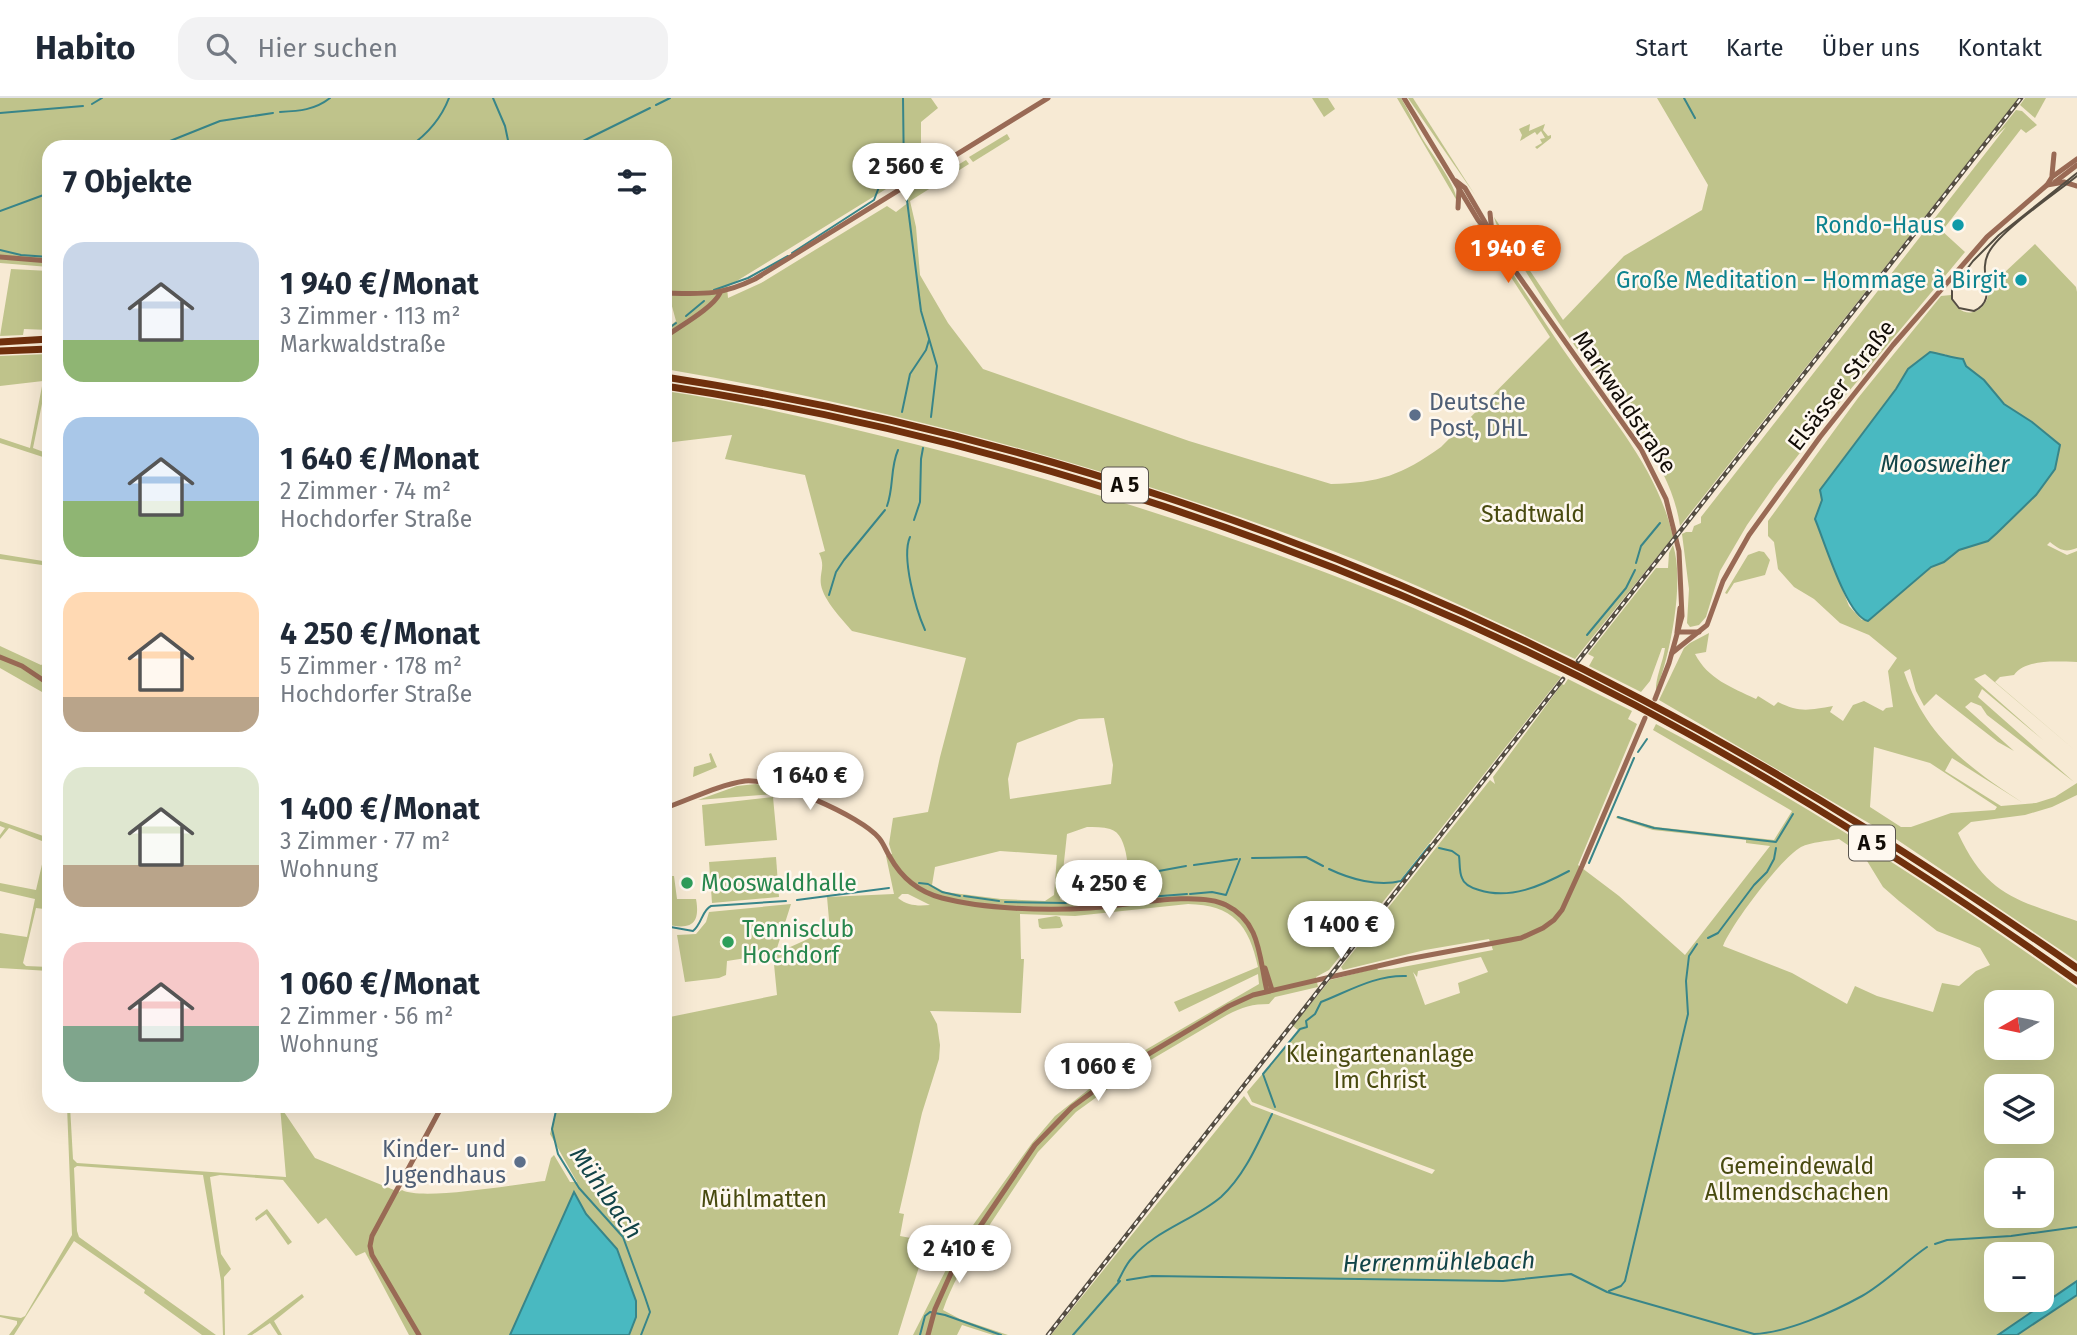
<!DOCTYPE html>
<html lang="de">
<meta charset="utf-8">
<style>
:root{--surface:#fff;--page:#f2f2f3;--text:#1f2937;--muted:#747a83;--line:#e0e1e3;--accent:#ea580c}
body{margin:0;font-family:"Fira Sans",sans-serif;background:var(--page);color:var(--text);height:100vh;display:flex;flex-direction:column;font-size:26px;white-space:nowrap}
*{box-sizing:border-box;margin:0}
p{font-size:23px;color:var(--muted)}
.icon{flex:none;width:38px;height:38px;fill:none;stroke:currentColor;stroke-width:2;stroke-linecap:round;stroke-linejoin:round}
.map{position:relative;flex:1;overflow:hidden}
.panel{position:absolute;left:42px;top:42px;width:630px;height:973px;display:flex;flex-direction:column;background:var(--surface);border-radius:21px;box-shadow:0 7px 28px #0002}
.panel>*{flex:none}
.needle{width:46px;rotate:261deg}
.fabs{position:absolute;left:1984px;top:892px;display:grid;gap:14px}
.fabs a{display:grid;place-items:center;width:70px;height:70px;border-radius:14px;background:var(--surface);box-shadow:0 7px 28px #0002;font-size:35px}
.price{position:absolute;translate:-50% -60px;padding:0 16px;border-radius:24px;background:#fff;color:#222;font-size:23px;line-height:46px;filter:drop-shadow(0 2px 4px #0008)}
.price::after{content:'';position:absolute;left:50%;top:42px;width:21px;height:16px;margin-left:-10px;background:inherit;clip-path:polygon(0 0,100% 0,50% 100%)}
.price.active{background:var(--accent);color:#fff}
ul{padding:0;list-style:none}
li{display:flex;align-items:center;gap:21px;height:175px;padding:0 21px}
li span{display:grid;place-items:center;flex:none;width:196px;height:140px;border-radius:21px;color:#555}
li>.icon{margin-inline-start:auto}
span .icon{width:84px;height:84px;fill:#fffc;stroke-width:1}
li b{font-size:30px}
h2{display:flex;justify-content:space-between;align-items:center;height:84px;padding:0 21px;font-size:30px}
header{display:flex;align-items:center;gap:42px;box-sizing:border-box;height:98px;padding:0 35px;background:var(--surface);border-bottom:2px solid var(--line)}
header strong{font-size:33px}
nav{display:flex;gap:38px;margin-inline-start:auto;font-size:24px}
.search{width:490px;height:63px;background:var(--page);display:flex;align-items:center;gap:18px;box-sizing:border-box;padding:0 24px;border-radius:21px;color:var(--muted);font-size:26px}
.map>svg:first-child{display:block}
</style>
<header>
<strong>Habito</strong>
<div class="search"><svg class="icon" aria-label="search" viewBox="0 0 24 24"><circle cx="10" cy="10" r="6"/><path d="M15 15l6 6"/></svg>Hier suchen</div>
<nav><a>Start</a><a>Karte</a><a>Über uns</a><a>Kontakt</a></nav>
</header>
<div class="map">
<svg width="2077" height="1237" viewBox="0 0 2077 1237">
<rect width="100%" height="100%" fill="#f7ead4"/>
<!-- green -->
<g fill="#bfc38b" fill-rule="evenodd">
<path d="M0,0H931L938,10L921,24V75L902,88L899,83L727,189L728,200L761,185L887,108L896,114L909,104L905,103L912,91L928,85L966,62L969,66L910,103L916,129L920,177L948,225L983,271L1189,343L1331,386C1379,385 1402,377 1441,349L1550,239L1477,127L1478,126C1512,172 1542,222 1574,267C1613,322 1658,372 1673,439L1575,561C1486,519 1397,476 1304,442C1097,366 883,308 665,271V232L676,223L670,201L665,200V49H49V169L0,165Z"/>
<path d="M1312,0H1328L1335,11L1324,19Z"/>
<path d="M1397,0H1401C1409,13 1415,27 1422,40C1432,57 1455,84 1457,103Z"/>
<path d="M1408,0H1413L1475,97Z"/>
<path d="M1657,0H2019L1680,428C1672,371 1629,321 1595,276C1571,243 1548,210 1526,174C1516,158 1499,138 1494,119L1563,222L1624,158L1702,112L1708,87Z"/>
<path d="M2025,0H2046L2035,20L2020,7Z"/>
<path d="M2016,12L2022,13L2037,27L2026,35L2021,31L1942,133L1965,154L1830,316L1775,387L1747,427L1720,473L1706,519L1699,527L1690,529L1687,525L1689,491L1682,436L1686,434H1692L1694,428L1701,425V419L2006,29L1993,41Z"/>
<path d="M1530,26L1529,33L1545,26L1543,32L1548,38L1551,37V40L1537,51L1535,49L1542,45L1540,41L1545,40L1541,33L1537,37L1535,34L1520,43L1522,37L1519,31Z"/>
<path d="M1007,36L1010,41L973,64L969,59Z"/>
<path d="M2035,146L2076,189L2077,194V450C2065,455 2060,452 2050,444L2047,447L2067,457L2077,453V564C2058,564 2026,560 2014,577L2000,579L1995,584L2077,654L1985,576L1974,581L2043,642L1982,591L1978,599L2074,684L1987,617L1981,608L1971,604L1965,609L2014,653L1998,644L1936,596L1924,608L1916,593L1910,571L1904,574C1926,639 1968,669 2023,705L1952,660L1945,673L2001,708L2036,705L2055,699L2077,685V697L2052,709L2025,717L1971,724L1958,735C1987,798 2017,802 2077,823V863L1896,741L1659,602L1684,550L1690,545L1709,535L1706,554L1695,556C1708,581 1731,589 1756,601L1758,598L1774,608L1778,604C1800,615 1809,612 1833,608L1830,614L1843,623L1853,607L1864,603L1883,613L1886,610L1893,609L1888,573L1897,560L1869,537L1840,525L1814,501L1794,489L1778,471L1774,444L1768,438V423L1858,300L1941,198L1951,197C1959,226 1990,216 1989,189ZM1945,256L1984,282L2004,306L2032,324L2060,348L2055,371L2036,397L1997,435L1988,443L1959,452L1944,464L1931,469L1862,522L1849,508L1815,421L1838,367L1896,291L1908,271ZM1874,649L1930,665L1997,709L1995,712L1951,715L1911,729H1901L1870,709Z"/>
<path d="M11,171L49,173V232L24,231L23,237L0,238Z"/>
<path d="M49,256V291H45L33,350L49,356V361L0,345V340L30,350L43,283L0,288V258Z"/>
<path d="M665,293C744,304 821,323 898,342C1061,382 1222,433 1378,495C1440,520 1500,551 1561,579L1329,872L1316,879L1318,889L1275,899L1269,906C1253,906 1242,909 1227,917L1137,970L1076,1014L1038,1054L979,1143C979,1159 967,1163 959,1176C953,1187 947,1200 943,1212L960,1221L1008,1237H993L962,1227L957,1237H913L958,1148L1032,1045L1055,1018L1093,988L1147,951L1259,886L1258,876L1179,914L1174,904L1258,869C1249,827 1233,807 1188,806L1075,818L1020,816L1021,861H1024L1021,915L930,913L937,926L940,947L939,961L922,1015L899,1115L904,1116L900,1138L927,1143L898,1237H409L365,1154L356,1158L326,1120L318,1126L283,1082L220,1077L210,1079L221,1156L231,1171L224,1179L225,1237H223L221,1183L203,1077L77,1068L74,1070L77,1133L79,1139L216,1237H202L144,1195L145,1192L74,1143L14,1237H9L17,1226V1223L0,1219V1217L21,1220L25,1218L72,1137L67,1008H70L73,1061L77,1065L286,1079L280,1008L315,1060L399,1094L402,1092C422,1103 517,1086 545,1083L551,1060L554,1057L570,1084H577L550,1036L557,1008H665V920L777,897L773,856L727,863L726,877L719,880L685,884L677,837L696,836L706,824L709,814L791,806L777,850H788L819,836L830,833L827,799L894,796L886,758L892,756L889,746L893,720L928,714L940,659L966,560L852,533C842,521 824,503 821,487C819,474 826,469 819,455L825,453L805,377L725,361L732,337L665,345ZM1104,620L1113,667L1111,686L1010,701L1008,681L1017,645L1079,621ZM1087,729C1094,729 1103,729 1110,731C1130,736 1128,780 1130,798L1063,803L1060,801L1067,736ZM1000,753L1057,757L1054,797L1045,803L1001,801L945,794L932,787L935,769ZM902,796H908L930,807C918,808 908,808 898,800Z"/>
<path d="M1673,447C1685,484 1670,558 1656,593C1655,581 1663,564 1665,550H1662L1650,583L1641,594L1589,568L1594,559L1588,556L1656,470H1668L1669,455Z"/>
<path d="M1759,453L1764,454L1770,462L1765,477L1734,485L1727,496L1725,495L1748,457Z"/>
<path d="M0,456L49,464V468L0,461Z"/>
<path d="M0,548L41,567L45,565L49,551V598L0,570Z"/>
<path d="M1568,581L1632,613L1628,621L1637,626L1578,767L1619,798L1685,857L1770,748L1746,745V742L1653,732L1616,720L1617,718L1656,729L1774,742L1792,713L1653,632L1656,626C1803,703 1942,794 2077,890V1183L1998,1237H1051L1244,998L1251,1007L1432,1076L1435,1072L1252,1004L1247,994L1299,933L1293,928L1330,882L1377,870L1378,872L1392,871L1493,852L1489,841L1425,852L1343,872L1341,869L1490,682L1495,686L1493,679L1562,586L1564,587ZM1839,741L1864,758L1883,789L1899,803L1937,833L1980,850L1990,867L1976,873L1959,888L1942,885L1933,914L1877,898L1855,888L1847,906L1792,875L1723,848C1731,827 1781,760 1801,749C1811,744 1828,743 1839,741ZM1481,859L1488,874L1458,885L1460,895L1425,907L1413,874L1417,879L1418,873ZM1997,905H2042V950H1997ZM1997,989H2042V1034H1997ZM1997,1073H2042V1118H1997ZM1997,1157H2042V1202H1997Z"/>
<path d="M711,655L717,669L693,679L694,669L711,664L709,656Z"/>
<path d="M756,686L774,690L775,696L698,702L737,688Z"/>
<path d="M773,699L777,742L705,748L702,707Z"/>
<path d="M0,723L49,740V758H47L45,767L49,769V816L44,815V811L36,810L23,865L26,868L49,869V873L0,870V835L27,839L35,801L0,793V785L36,792L47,745L9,730L0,741V737L5,730L0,728Z"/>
<path d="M776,759L779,799L712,805L709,764Z"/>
<path d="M671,775V778H674L677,801H696C701,828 689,832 665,826V776Z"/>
<path d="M1056,818L1060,819L1063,828L1060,830L1042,831L1039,829L1038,821Z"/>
<path d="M267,1111L292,1144L288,1147L266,1116L256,1123L255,1120Z"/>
<path d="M302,1196L304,1199L274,1223L282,1237H278L270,1225L252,1237H247Z"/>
<path d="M2077,1197V1237H2017Z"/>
</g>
<!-- water -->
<g fill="#49b9c1" stroke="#388589" stroke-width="2">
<path d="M1930,254C1942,256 1952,260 1963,261L1966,268L1984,282L2004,306L2032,324L2060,347L2055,371L2036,397L1997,435L1988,443L1959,452L1944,464L1931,469L1868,523C1847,519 1824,442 1815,421L1822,402L1820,392L1896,291L1908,271Z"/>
<path d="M574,1094L586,1116L617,1151L636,1203V1219L629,1237H510Z"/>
<path d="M2077,1183V1197L2017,1237H1998Z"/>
</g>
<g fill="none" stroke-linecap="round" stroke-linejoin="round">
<!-- stream -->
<g stroke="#388589" stroke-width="2">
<path d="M493,0L505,28L509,47L507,49"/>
<path d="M903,0L904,81"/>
<path d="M1684,0L1695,20"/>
<path d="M92,6L102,0"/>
<path d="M656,7L670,0"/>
<path d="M280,14C299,13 315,12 330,0"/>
<path d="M0,15L83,8"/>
<path d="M155,49L220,23L273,15"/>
<path d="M409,49C428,36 441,21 449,0"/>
<path d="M571,49L650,10"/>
<path d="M907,102L921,213L937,268L931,319"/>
<path d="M0,113L49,95"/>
<path d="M0,152L21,157L49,159"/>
<path d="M792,155L874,102L879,89"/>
<path d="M714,192L748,180L788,158"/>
<path d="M686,218L704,203"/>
<path d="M665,233L676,225"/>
<path d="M902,314L910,276L926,252L929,242"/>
<path d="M887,408C894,389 890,370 898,352"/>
<path d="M914,422L920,404L921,361L923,350"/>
<path d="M910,439C901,459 916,512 925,532"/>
<path d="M1636,465L1641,448L1660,425"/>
<path d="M829,497L836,474L844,462L885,412"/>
<path d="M1587,537L1626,490L1635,472"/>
<path d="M1638,654L1647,641"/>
<path d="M1618,719L1654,730L1776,744L1793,716"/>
<path d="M1439,750L1452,753L1459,758C1460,764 1459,774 1462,780C1464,787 1472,790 1479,792C1510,802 1541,788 1569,773"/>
<path d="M1252,760L1306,759L1323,768"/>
<path d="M1589,765L1634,660"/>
<path d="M1194,767L1237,761"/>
<path d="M1329,771C1350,781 1378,789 1401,783L1430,747"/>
<path d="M919,785L928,786L942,794L960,798"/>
<path d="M1190,796L1212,794L1226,797L1240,761"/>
<path d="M964,798L999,803"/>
<path d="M1139,799L1137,777L1186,768"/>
<path d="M797,802L889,790"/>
<path d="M1005,804L1066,805"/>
<path d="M1070,805L1187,796"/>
<path d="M665,828L693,833C702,826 702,812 711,808L786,803"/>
<path d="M1708,840L1718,835L1754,787L1767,774L1774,761L1776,750"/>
<path d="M557,1008L552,1031L558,1056L579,1090L623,1139L645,1199L650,1214L641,1237"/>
<path d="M1275,1009L1263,976L1300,931L1307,929L1306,923L1315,916L1321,904C1349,893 1375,877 1406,878"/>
<path d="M1935,1146L1947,1142L2011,1138L2077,1129"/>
<path d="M1127,1182L1152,1178L1503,1183L1571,1176L1607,1194L1754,1236C1786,1235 1833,1214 1862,1198C1885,1185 1905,1164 1927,1149"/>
<path d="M1118,1183C1122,1176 1126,1166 1132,1160C1154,1133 1194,1122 1221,1099C1245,1077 1258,1045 1272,1016"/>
<path d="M1609,1193L1621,1188L1625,1183L1688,916L1686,883L1689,858L1697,846"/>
<path d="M920,1237L925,1218L930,1214L945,1217L1001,1237"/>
<path d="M1073,1237L1120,1183"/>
</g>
<!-- secondary -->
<g stroke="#996a55" stroke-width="5">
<path d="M1404,0L1478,122L1489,136"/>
<path d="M2052,77L2054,56"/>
<path d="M1456,83L1465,90L1506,160L1641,351L1666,401L1679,453L1682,518L1669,565L1655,601"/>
<path d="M2055,84L2077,67"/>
<path d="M2047,87L2064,84L2077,88"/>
<path d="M1458,110L1459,91"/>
<path d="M1490,115L1492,135"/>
<path d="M0,159L49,163"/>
<path d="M665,195C702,196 720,198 755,181L1048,0"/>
<path d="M665,239C680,228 713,210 720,195"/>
<path d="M1677,534L1680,510"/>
<path d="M1678,534H1699"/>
<path d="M1672,555L1707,527L1723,483L1749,437L1820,339L1893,247L1987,139L2047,87L2052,79L2077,61"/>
<path d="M0,559L22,568L49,586"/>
<path d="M665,710C691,701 718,687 745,683C774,680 861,718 879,740C884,746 886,753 890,759C901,779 919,794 942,800C984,811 1046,813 1090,810C1125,808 1197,792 1226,807C1261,824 1259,860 1267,893"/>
<path d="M1265,870L1272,892"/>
<path d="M419,1237L372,1157L370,1148L372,1138L442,1008"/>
<path d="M928,1237L935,1211L956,1164L1035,1047L1072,1009L1125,970L1229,908L1253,897L1408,861L1521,840L1543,830L1554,822L1562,812L1582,768L1645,620"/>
</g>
<!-- highway -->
<g stroke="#70300d" stroke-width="7">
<path d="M0,244L49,241"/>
<path d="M0,253L49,251"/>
<path d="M665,279C1004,331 1338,441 1641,601C1793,680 1937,773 2077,870"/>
<path d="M665,288C995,337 1340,453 1635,607C1789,688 1936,783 2077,883"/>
</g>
<!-- tram -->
<path stroke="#544d42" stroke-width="2" d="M2077,75L1999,137L1973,163L1952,191V201L1959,210L1974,213C2000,201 1976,176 1989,154C2001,132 2055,96 2077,78"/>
<defs>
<g id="rail">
<path d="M1578,563L2021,0"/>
<path d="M1048,1237L1563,581"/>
</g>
</defs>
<!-- rail casing -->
<use href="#rail" stroke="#544d42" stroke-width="4.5"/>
<!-- rail -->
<use href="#rail" stroke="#fef8ef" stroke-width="2" stroke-dasharray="5" stroke-linecap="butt"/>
</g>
<!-- markers -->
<g fill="#0f9aa8" stroke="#fef8ef" stroke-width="2.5">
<circle cx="1958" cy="127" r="7"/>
<circle cx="2021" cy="182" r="7"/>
</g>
<g fill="#5c6f8a" stroke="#fef8ef" stroke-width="2.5">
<circle cx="1415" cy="317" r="7"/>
<circle cx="520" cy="1064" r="7"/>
</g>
<g fill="#2e9e5b" stroke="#fef8ef" stroke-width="2.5">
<circle cx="687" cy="785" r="7"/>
<circle cx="728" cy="844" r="7"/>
</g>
<g text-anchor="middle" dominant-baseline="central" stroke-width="5" stroke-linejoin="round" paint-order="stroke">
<!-- shield labels -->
<g fill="#fef8ef" stroke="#58534c" stroke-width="2">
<rect x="1102" y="369.5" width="46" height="35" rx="5"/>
<rect x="1849" y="727.5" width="46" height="35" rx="5"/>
</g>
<g font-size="21" font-weight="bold" fill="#110c06">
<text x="1125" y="387">A 5</text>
<text x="1872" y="745">A 5</text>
</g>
<!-- culture labels -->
<g font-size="23" fill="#0d838f" stroke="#fef8ef" text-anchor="end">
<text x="1944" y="127">Rondo-Haus</text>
<text x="2007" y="182">Große Meditation – Hommage à Birgit</text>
</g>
<!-- street labels -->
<g font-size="23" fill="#110c06" stroke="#fef8ef">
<text transform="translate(1841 287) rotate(-52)">Elsässer Straße</text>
<text transform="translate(1625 304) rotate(56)">Markwaldstraße</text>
</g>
<!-- service labels -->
<g font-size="23" fill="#4e5e75" stroke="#fef8ef" text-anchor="start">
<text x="1429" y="304">Deutsche<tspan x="1429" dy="26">Post, DHL</tspan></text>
<text x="506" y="1051" text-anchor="end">Kinder- und<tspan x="506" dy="26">Jugendhaus</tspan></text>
</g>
<!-- park labels -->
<g font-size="23" fill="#484a0f" stroke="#fef8ef">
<text x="1533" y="416">Stadtwald</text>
<text x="1380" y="956">Kleingartenanlage<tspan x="1380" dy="26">Im Christ</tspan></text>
<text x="1797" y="1068">Gemeindewald<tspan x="1797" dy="26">Allmendschachen</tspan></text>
<text x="764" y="1101">Mühlmatten</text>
</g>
<!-- leisure labels -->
<g font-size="23" fill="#27864d" stroke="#fef8ef" text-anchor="start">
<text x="701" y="785">Mooswaldhalle</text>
<text x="742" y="831">Tennisclub<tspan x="742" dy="26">Hochdorf</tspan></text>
</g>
<!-- water labels -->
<g font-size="24" font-style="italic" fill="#124448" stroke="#fef8ef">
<text x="1945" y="366">Moosweiher</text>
<text transform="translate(606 1095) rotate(55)">Mühlbach</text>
<text transform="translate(1439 1164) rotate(-1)">Herrenmühlebach</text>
</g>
</g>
</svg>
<div class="fabs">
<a><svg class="needle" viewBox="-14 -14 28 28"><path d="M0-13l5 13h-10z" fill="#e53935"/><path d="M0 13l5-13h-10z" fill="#747a83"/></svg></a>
<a><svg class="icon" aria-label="layers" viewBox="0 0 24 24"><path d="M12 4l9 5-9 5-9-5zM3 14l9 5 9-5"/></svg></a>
<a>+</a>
<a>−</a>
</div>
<b class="price" style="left:906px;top:105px">2 560 €</b>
<b class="price active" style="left:1508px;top:187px">1 940 €</b>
<b class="price" style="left:810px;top:714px">1 640 €</b>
<b class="price" style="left:1109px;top:822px">4 250 €</b>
<b class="price" style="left:1341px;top:863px">1 400 €</b>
<b class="price" style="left:1098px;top:1005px">1 060 €</b>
<b class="price" style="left:959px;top:1187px">2 410 €</b>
<section class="panel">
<h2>7 Objekte<svg class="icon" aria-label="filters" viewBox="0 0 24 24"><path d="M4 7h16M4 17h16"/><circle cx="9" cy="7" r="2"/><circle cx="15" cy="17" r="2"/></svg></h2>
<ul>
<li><span style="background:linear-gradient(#c9d6e8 70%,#8fb573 0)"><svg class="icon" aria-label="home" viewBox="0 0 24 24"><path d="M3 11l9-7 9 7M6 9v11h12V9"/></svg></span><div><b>1 940 €/Monat</b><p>3 Zimmer · 113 m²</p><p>Markwaldstraße</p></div></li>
<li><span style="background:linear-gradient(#a9c7e8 60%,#8fb573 0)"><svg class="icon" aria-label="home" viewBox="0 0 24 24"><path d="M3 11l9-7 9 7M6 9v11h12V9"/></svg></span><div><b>1 640 €/Monat</b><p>2 Zimmer · 74 m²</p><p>Hochdorfer Straße</p></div></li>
<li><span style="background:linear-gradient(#ffd9b3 75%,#b9a48a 0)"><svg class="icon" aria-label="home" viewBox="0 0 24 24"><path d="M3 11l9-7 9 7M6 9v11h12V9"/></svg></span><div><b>4 250 €/Monat</b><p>5 Zimmer · 178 m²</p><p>Hochdorfer Straße</p></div></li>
<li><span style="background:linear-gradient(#dfe7d0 70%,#b9a48a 0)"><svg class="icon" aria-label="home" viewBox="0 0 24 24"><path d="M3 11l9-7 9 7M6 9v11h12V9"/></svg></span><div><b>1 400 €/Monat</b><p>3 Zimmer · 77 m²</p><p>Wohnung</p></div></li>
<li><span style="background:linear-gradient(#f6c9c9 60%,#7fa58c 0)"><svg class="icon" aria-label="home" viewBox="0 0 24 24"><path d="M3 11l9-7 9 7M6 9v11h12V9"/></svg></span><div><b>1 060 €/Monat</b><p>2 Zimmer · 56 m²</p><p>Wohnung</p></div></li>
</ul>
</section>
</div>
